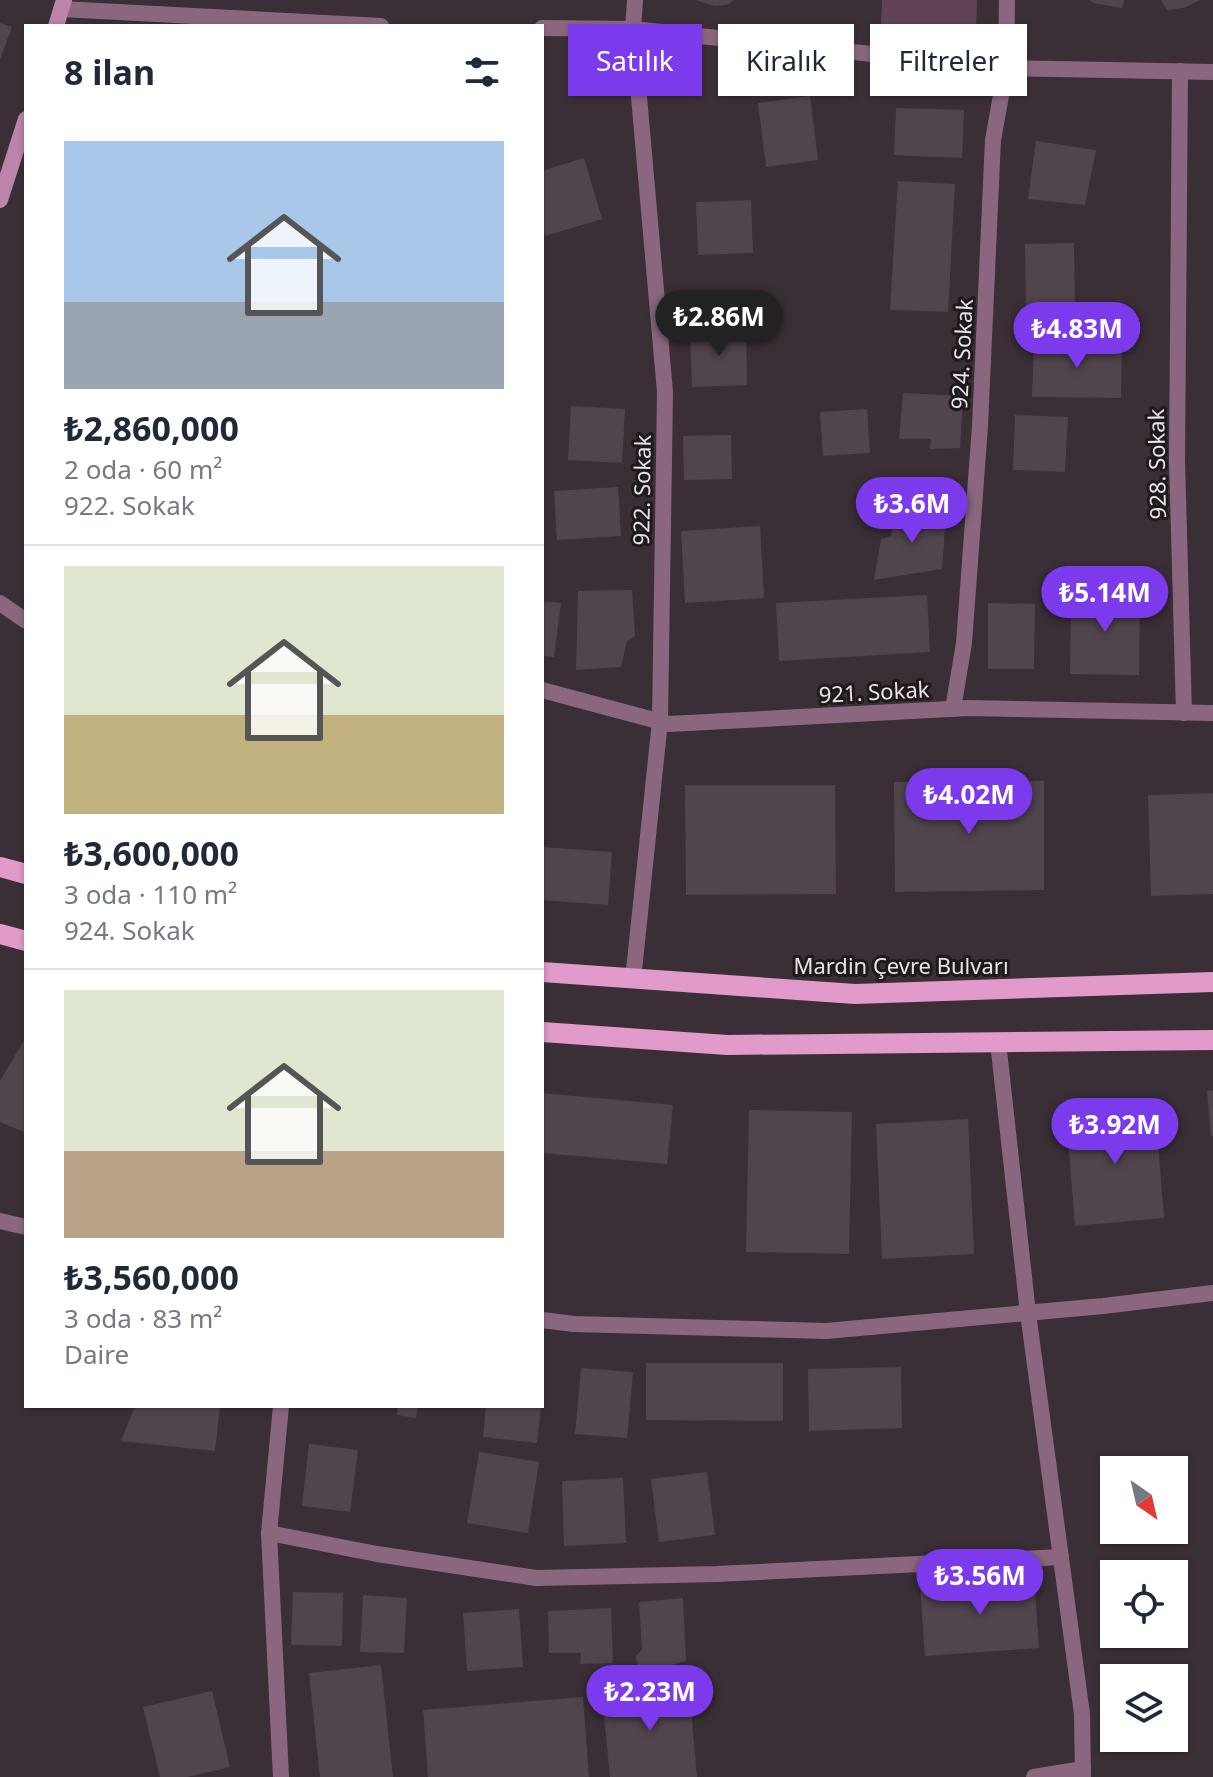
<!DOCTYPE html>
<html lang="tr">
<meta charset="utf-8">
<style>
:root{--surface:#fff;--page:#f6f6f7;--text:#1f2937;--muted:#747a83;--line:#e0e1e3;--accent:#7c3aed}
body{margin:0;font-family:"Noto Sans",sans-serif;background:var(--page);color:var(--text);height:100vh;display:flex;flex-direction:column;font-size:30px;white-space:nowrap}
*{box-sizing:border-box;margin:0}
p{font-size:26px;color:var(--muted)}
.icon{flex:none;width:44px;height:44px;fill:none;stroke:currentColor;stroke-width:2;stroke-linecap:round;stroke-linejoin:round}
.map{position:relative;flex:1;overflow:hidden}
.sheet{position:absolute;left:24px;top:24px;width:520px;height:1384px;display:flex;flex-direction:column;background:var(--surface);border-radius:0px;box-shadow:0 2px 6px #0004}
.sheet>*{flex:none}
.guide{position:absolute;left:568px;top:24px;width:524px;height:72px;display:flex;gap:16px}
.needle{width:52px;rotate:146deg}
.buttons{position:absolute;left:1100px;top:1456px;display:grid;gap:16px}
.buttons a{display:grid;place-items:center;width:88px;height:88px;border-radius:0px;background:var(--surface);box-shadow:0 2px 6px #0004;font-size:40px}
.price{position:absolute;translate:-50% -68px;padding:0 18px;border-radius:28px;background:var(--accent);color:#fff;font-size:26px;line-height:52px;filter:drop-shadow(0 2px 4px #0008)}
.price::after{content:'';position:absolute;left:50%;top:48px;width:24px;height:18px;margin-left:-12px;background:inherit;clip-path:polygon(0 0,100% 0,50% 100%)}
.price.active{background:#222;color:#fff}
ul{padding:0;list-style:none}
li{display:grid;align-content:center;gap:16px;height:424px;padding:0 40px}
li+li{border-top:2px solid var(--line)}
li span{display:grid;place-items:center;height:248px;border-radius:0px;color:#555}
li>.icon{margin-inline-start:auto}
span .icon{width:144px;height:144px;fill:#fffc;stroke-width:1}
li b{font-size:34px}
h2{display:flex;justify-content:space-between;align-items:center;height:96px;padding:0 40px;font-size:34px}
.pill{padding:0 28px;border-radius:0px;background:var(--surface);box-shadow:0 2px 6px #0004;font-size:28px;line-height:72px}
.pill.active{background:var(--accent);color:#fff}
.map>svg:first-child{display:block}
</style>
<div class="map">
<svg width="1213" height="1777" viewBox="0 0 1213 1777">
<rect width="100%" height="100%" fill="#3a2f36"/>
<!-- green -->
<path fill="#5f4255" d="M882,0H977L976,28L881,24Z"/>
<!-- building -->
<g fill="#51454d">
<path d="M696,0H734L727,5L714,6Z"/>
<path d="M1090,0H1124L1122,8L1093,3Z"/>
<path d="M1161,0H1200L1184,8L1167,10Z"/>
<path d="M0,23L12,27L0,59Z"/>
<path d="M810,96L818,160L766,167L758,103Z"/>
<path d="M896,108L964,110L962,158L894,155Z"/>
<path d="M1036,141L1096,150L1085,205L1028,199Z"/>
<path d="M584,158L602,219L545,236L542,225V171Z"/>
<path d="M898,181L955,184L948,312L890,310Z"/>
<path d="M751,200L753,253L698,255L696,202Z"/>
<path d="M1074,243L1075,306L1026,307L1025,244Z"/>
<path d="M746,330L747,385L692,387L690,331Z"/>
<path d="M1034,342L1122,343L1121,398L1032,397Z"/>
<path d="M903,393L963,396L960,448L930,449L931,439H899Z"/>
<path d="M571,406L625,409L622,463L568,460Z"/>
<path d="M867,409L870,453L823,456L820,412Z"/>
<path d="M1015,415L1068,417L1065,472L1013,470Z"/>
<path d="M731,435L732,479L684,480L683,436Z"/>
<path d="M618,487L621,536L557,540L554,491Z"/>
<path d="M896,512L946,513L942,569L874,580L881,539L891,536Z"/>
<path d="M760,526L764,598L685,603L681,531Z"/>
<path d="M632,590L635,636L627,641L621,667L576,670L578,591Z"/>
<path d="M1071,593L1140,594L1139,675L1070,674Z"/>
<path d="M927,595L930,652L779,661L776,603Z"/>
<path d="M542,601L561,603L554,657L542,656Z"/>
<path d="M988,603L1035,604L1034,669H988Z"/>
<path d="M1044,781V890L895,892L894,782Z"/>
<path d="M685,785H835L836,894L686,895Z"/>
<path d="M1213,793V894L1151,896L1148,795Z"/>
<path d="M542,847L612,852L608,905L542,900Z"/>
<path d="M26,1037V1133L0,1122V1081Z"/>
<path d="M1213,1090V1136H1211L1207,1091Z"/>
<path d="M542,1093L673,1105L667,1164L542,1153Z"/>
<path d="M1155,1106L1164,1218L1075,1226L1066,1114Z"/>
<path d="M749,1110L852,1112L849,1254L746,1252Z"/>
<path d="M968,1119L974,1254L882,1259L876,1124Z"/>
<path d="M646,1363H783V1421L646,1420Z"/>
<path d="M901,1367L902,1428L809,1431L808,1369Z"/>
<path d="M581,1368L633,1372L627,1438L575,1434Z"/>
<path d="M135,1406H220L215,1451L121,1441Z"/>
<path d="M398,1406H418L416,1418L397,1415Z"/>
<path d="M486,1406H541L537,1443L483,1437Z"/>
<path d="M309,1444L358,1450L350,1512L302,1506Z"/>
<path d="M479,1452L539,1462L528,1533L467,1523Z"/>
<path d="M707,1472L715,1535L659,1542L651,1479Z"/>
<path d="M623,1478L626,1543L564,1546L562,1481Z"/>
<path d="M1034,1577L1039,1648L925,1656L920,1586Z"/>
<path d="M293,1592L343,1593L342,1646L291,1645Z"/>
<path d="M363,1595L407,1598L404,1653L360,1652Z"/>
<path d="M683,1598L686,1661L638,1674L636,1656L642,1650L639,1602Z"/>
<path d="M611,1608L613,1663L580,1664L581,1653H549L548,1611Z"/>
<path d="M519,1609L523,1667L467,1671L463,1613Z"/>
<path d="M381,1665L393,1777H320L309,1673Z"/>
<path d="M689,1686L697,1777H610L602,1694Z"/>
<path d="M212,1691L230,1767L187,1777H160L143,1707Z"/>
<path d="M583,1697L589,1777H428L423,1710Z"/>
</g>
<g fill="none" stroke-linecap="round" stroke-linejoin="round">
<!-- street -->
<g stroke="#8b677f" stroke-width="16">
<path d="M61,9L381,26"/>
<path d="M542,28L633,29L1006,68L1213,72"/>
<path d="M1180,71L1177,460L1184,713"/>
<path d="M0,603L26,621"/>
<path d="M542,690L669,724L968,708L1213,713"/>
<path d="M953,709L964,643L980,426L993,140L1006,68L1007,0"/>
<path d="M633,980L660,721L665,392L633,29L635,0"/>
<path d="M998,1042L1028,1313L1082,1714L1083,1777"/>
<path d="M0,1221L26,1227"/>
<path d="M542,1320L574,1324L826,1331L1103,1306L1213,1293"/>
<path d="M281,1406L269,1533L281,1777"/>
<path d="M269,1533L377,1554L536,1578L717,1574L1061,1557"/>
<path d="M1034,1777L1083,1769"/>
</g>
<!-- secondary -->
<g stroke="#bc84aa" stroke-width="16">
<path d="M56,26L64,0"/>
<path d="M0,200L26,119"/>
</g>
<!-- primary -->
<g stroke="#e29acb" stroke-width="20">
<path d="M0,867L26,874"/>
<path d="M0,934L26,941"/>
<path d="M542,972L855,994L1213,982"/>
<path d="M542,1032L727,1045L1213,1040"/>
</g>
</g>
<g text-anchor="middle" dominant-baseline="central" stroke-width="6" stroke-linejoin="round" paint-order="stroke">
<!-- street labels -->
<g font-size="22" fill="#eae2e7" stroke="#1e191c">
<text transform="translate(961 354) rotate(-87)">924. Sokak</text>
<text transform="translate(1156 464) rotate(-91)">928. Sokak</text>
<text transform="translate(641 490) rotate(-89)">922. Sokak</text>
<text transform="translate(874 691) rotate(-3)">921. Sokak</text>
<text x="901" y="965">Mardin Çevre Bulvarı</text>
</g>
</g>
</svg>
<div class="buttons">
<a><svg class="needle" viewBox="-14 -14 28 28"><path d="M0-13l5 13h-10z" fill="#e53935"/><path d="M0 13l5-13h-10z" fill="#747a83"/></svg></a>
<a><svg class="icon" aria-label="locate" viewBox="0 0 24 24"><circle cx="12" cy="12" r="6"/><path d="M12 2v4M12 18v4M2 12h4M18 12h4"/></svg></a>
<a><svg class="icon" aria-label="layers" viewBox="0 0 24 24"><path d="M12 4l9 5-9 5-9-5zM3 14l9 5 9-5"/></svg></a>
</div>
<b class="price active" style="left:719px;top:358px">₺2.86M</b>
<b class="price" style="left:1077px;top:370px">₺4.83M</b>
<b class="price" style="left:912px;top:545px">₺3.6M</b>
<b class="price" style="left:1105px;top:634px">₺5.14M</b>
<b class="price" style="left:969px;top:836px">₺4.02M</b>
<b class="price" style="left:1115px;top:1166px">₺3.92M</b>
<b class="price" style="left:980px;top:1617px">₺3.56M</b>
<b class="price" style="left:650px;top:1733px">₺2.23M</b>
<div class="guide">
<a class="pill active">Satılık</a>
<a class="pill">Kiralık</a>
<a class="pill">Filtreler</a>
</div>
<section class="sheet">
<h2>8 ilan<svg class="icon" aria-label="filters" viewBox="0 0 24 24"><path d="M4 7h16M4 17h16"/><circle cx="9" cy="7" r="2"/><circle cx="15" cy="17" r="2"/></svg></h2>
<ul>
<li><span style="background:linear-gradient(#a9c7e8 65%,#9aa5b1 0)"><svg class="icon" aria-label="home" viewBox="0 0 24 24"><path d="M3 11l9-7 9 7M6 9v11h12V9"/></svg></span><div><b>₺2,860,000</b><p>2 oda · 60 m²</p><p>922. Sokak</p></div></li>
<li><span style="background:linear-gradient(#dfe7d0 60%,#c2b280 0)"><svg class="icon" aria-label="home" viewBox="0 0 24 24"><path d="M3 11l9-7 9 7M6 9v11h12V9"/></svg></span><div><b>₺3,600,000</b><p>3 oda · 110 m²</p><p>924. Sokak</p></div></li>
<li><span style="background:linear-gradient(#dfe7d0 65%,#b9a48a 0)"><svg class="icon" aria-label="home" viewBox="0 0 24 24"><path d="M3 11l9-7 9 7M6 9v11h12V9"/></svg></span><div><b>₺3,560,000</b><p>3 oda · 83 m²</p><p>Daire</p></div></li>
</ul>
</section>
</div>
